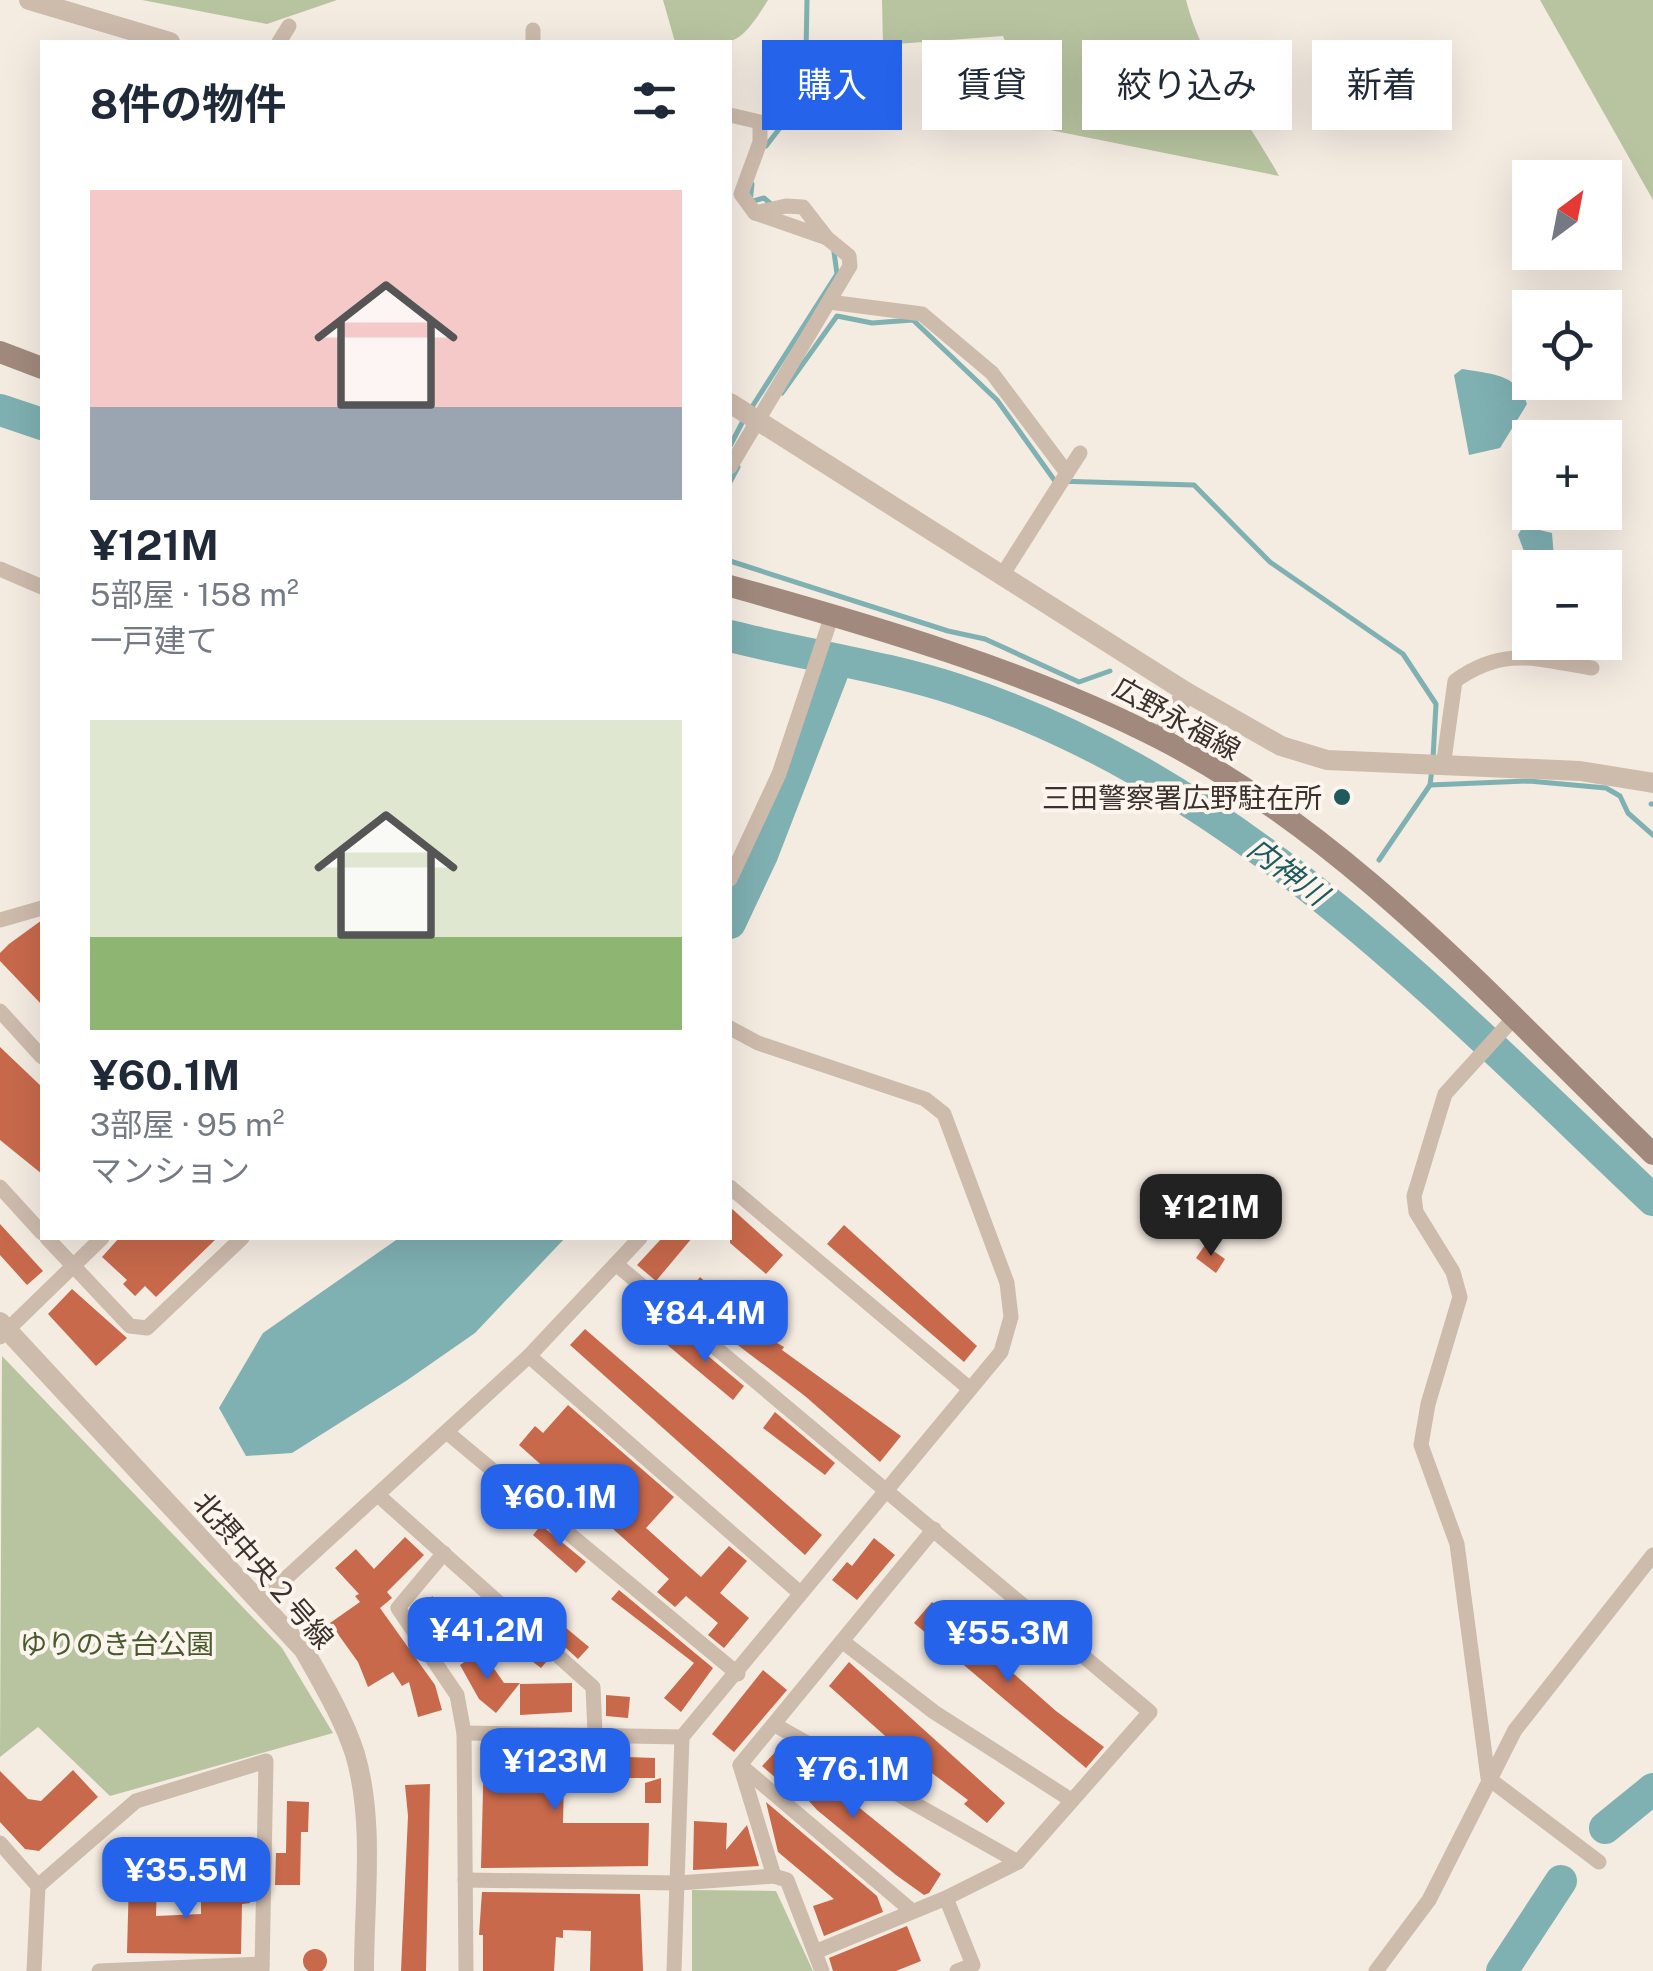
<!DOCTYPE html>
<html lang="ja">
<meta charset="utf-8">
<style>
:root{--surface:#fff;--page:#f2f2f3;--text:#1f2937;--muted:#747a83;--accent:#2563eb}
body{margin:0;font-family:"Public Sans","Noto Sans JP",sans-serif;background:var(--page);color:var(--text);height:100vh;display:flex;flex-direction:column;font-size:38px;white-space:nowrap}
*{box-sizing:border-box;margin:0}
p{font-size:32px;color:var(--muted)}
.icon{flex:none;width:55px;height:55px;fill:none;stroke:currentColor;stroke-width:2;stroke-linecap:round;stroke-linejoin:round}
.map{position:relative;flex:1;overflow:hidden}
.drawer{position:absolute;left:40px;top:40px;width:692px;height:1200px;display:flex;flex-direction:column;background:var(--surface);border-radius:0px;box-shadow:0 10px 40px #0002}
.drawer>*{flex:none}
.guide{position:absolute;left:762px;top:40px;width:740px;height:90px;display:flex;gap:20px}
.needle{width:65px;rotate:32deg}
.tools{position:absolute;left:1512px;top:160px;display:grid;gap:20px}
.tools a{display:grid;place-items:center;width:110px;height:110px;border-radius:0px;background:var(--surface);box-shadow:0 10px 40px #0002;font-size:50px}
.price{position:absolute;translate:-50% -85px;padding:0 22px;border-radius:20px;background:var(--accent);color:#fff;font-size:32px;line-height:65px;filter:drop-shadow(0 2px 5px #0008)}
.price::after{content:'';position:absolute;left:50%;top:60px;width:30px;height:22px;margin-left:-15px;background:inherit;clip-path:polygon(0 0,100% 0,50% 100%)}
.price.on{background:#222;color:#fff}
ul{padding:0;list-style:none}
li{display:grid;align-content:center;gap:20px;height:530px;padding:0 50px}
li span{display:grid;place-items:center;height:310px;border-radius:0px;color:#555}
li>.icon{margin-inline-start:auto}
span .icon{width:180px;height:180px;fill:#fffc;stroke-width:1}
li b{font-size:42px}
h2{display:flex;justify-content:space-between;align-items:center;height:120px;padding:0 50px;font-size:42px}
.chip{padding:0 35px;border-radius:0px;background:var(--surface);box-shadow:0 10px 40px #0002;font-size:35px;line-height:90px}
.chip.on{background:var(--accent);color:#fff}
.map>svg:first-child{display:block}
</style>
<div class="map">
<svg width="1653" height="1971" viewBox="0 0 1653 1971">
<rect width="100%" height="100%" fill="#f4ebe1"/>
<!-- green -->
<g fill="#b8c4a0">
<path d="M142,0H337L267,24Z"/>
<path d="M663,0H768C736,52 732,43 675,42Z"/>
<path d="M882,0H1186C1202,64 1247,118 1279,176L1035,127L1003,36L883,45Z"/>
<path d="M1540,0H1653V200Z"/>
<path d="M2,1356L282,1648L333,1733L110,1796L38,1727L0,1757Z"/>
<path d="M692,1890L776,1891L813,1971H692Z"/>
</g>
<!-- water -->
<g fill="#7fb0b2">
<path d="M1462,369C1489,374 1518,373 1527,404L1500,448L1469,455L1454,375Z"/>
<path d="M1523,526L1552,533L1554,558L1537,560L1525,554L1518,535Z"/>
<path d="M399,1238H565L475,1333L406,1381L292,1453L246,1456L219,1408L263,1333Z"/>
</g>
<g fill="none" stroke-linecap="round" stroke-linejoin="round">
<!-- stream -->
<g stroke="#7fb0b2" stroke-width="5">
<path d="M766,146L793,111L806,53L807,0"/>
<path d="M752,184L750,202L764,198L772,205"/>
<path d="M782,393L837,316L872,323L913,320L997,400L1055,481L1194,485L1270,562L1403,654L1436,704L1433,758"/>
<path d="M750,410L837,274L834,252"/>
<path d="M730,446L744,419"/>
<path d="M730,482L738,467"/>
<path d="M730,561L948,631L985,639L1079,682L1110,671"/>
<path d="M1430,785L1529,781L1606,788L1620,796L1628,813L1653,835"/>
<path d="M1651,804H1653"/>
<path d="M1379,860L1430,785L1432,769"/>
</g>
<!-- river -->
<g stroke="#7fb0b2" stroke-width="32">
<path d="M0,410L42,424"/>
<path d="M730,636C805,655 885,666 958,690C1239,782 1444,1003 1653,1200"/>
<path d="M730,923L762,855L837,661"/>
<path d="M1605,1828L1653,1789"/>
<path d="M1502,1971L1561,1881"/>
</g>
</g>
<!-- building -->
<g fill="#c8694b">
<path d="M42,920V1005L0,961V953L9,944Z"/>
<path d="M0,1047L42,1087V1174L0,1140Z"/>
<path d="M730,1207L783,1255L766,1274L730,1243Z"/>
<path d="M0,1224L43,1271L27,1285L0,1255Z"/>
<path d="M844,1225L977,1346L964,1362L827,1244Z"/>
<path d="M119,1238H217L156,1297L145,1286L135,1296L123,1284L127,1280L102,1257Z"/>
<path d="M662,1238H692L656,1281L637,1265Z"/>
<path d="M1205,1245L1225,1259L1216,1273L1196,1258Z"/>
<path d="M700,1277L765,1336L784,1347L782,1350L901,1436L880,1462L805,1396L693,1311L696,1308L683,1299Z"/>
<path d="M72,1289L127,1338L96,1366L48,1314Z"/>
<path d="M585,1329L822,1535L805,1555L570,1345Z"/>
<path d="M677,1330L744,1386L733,1400L665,1343Z"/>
<path d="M568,1405L674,1497L646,1528L684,1562L701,1577L729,1546L747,1561L720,1593L749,1618L724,1648L708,1635L718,1623L686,1596L675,1607L657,1592L669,1579L519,1445L535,1426L543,1433Z"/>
<path d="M775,1412L835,1463L825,1475L763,1428Z"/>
<path d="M541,1525L586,1562L576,1573L533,1535Z"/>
<path d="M405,1537L424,1555L387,1592L392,1598L380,1608L435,1685L442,1710L418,1717L409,1682L402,1686L393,1672L368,1687L358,1662L330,1623L360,1602L355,1596L359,1594L335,1568L356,1549L374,1569Z"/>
<path d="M874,1538L895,1555L857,1600L832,1580L847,1562L852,1566Z"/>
<path d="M619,1590L713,1668L681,1712L664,1698L694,1663L611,1599Z"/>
<path d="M432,1596L457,1614L441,1630L423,1611Z"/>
<path d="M530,1598L589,1647L578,1659L522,1608Z"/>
<path d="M932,1602L1056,1711L1104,1747L1086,1768L914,1623Z"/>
<path d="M497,1617L547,1661L541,1668L488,1628Z"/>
<path d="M481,1650L504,1683H520L496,1713L479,1699L460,1665Z"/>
<path d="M849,1662L1005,1803L987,1823L964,1804L968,1800L901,1750L829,1686Z"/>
<path d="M763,1670L787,1690L734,1752L712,1734Z"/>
<path d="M572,1683V1712L520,1715V1684Z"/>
<path d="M606,1695L630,1697L628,1718L606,1716Z"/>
<path d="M782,1745L941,1874L929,1893L924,1895L896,1875L817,1810L790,1780L785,1786L762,1766Z"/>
<path d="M484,1752L655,1758V1778H564L563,1823H649L648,1866L481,1868Z"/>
<path d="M73,1770L98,1797L39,1851L25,1849L0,1822V1771L28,1799L41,1801Z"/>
<path d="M661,1778V1803H645V1783Z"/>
<path d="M430,1784L426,1971H401L408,1816L405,1785Z"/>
<path d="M287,1801L309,1802L308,1832H301L300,1885H275L276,1853H286Z"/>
<path d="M766,1802L877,1896L883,1912L824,1936L813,1906L834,1899L778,1852Z"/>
<path d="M694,1821L727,1823L726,1850L747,1825L759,1866L693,1870Z"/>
<path d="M129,1878H157L156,1916L201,1914V1880H220V1890L249,1889L250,1903L242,1904L241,1954L127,1953Z"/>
<path d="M482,1892L640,1894L643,1971H590L591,1931L563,1930V1938L556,1937L554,1971H483V1935H479Z"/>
<path d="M907,1926L921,1961L896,1971H833L829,1958Z"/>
<circle cx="315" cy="1961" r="12"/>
</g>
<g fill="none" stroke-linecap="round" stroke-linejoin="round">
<!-- minor -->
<g stroke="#cdbbac" stroke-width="15">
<path d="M279,42L289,26"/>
<path d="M533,42V30"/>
<path d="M730,115L760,122V142L741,194L755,213L827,238L849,256L850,266L730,467"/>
<path d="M755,213L786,206L803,207L827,238"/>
<path d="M829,302L922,314L992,373L1067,473L1003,574"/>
<path d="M1067,473L1080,453"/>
<path d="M0,569L42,587"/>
<path d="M1443,767L1455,681C1504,646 1536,659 1592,668"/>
<path d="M730,879L779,774L832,615"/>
<path d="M0,920L42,908"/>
<path d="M0,1011L42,1057"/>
<path d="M1513,1019L1445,1094L1414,1196L1416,1212L1453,1272L1460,1297L1428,1404L1421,1445L1457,1544L1488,1778L1599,1862"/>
<path d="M0,1187L42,1233"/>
<path d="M730,1187L970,1389"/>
<path d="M47,1238L130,1326L147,1328L242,1238"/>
<path d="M617,1265L1150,1712L1018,1862L946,1898L815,1952"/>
<path d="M0,1337L102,1238"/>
<path d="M529,1356L800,1593"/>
<path d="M449,1434L738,1674"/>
<path d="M379,1496L593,1687L595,1733"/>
<path d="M444,1553L398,1608L457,1695L464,1733L466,1971"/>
<path d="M261,1601L529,1356L640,1238"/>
<path d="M842,1641L934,1712L1071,1800"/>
<path d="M775,1725L1018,1862"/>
<path d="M464,1733L682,1737"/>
<path d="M740,1765L912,1911"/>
<path d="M0,1843L38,1886L34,1971"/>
<path d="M774,1876L740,1765L934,1529"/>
<path d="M465,1880L679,1883L774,1876L787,1880L822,1971"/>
<path d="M38,1886L136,1801L266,1761L262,1971"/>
<path d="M946,1898L973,1965L957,1971"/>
<path d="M99,1971L262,1964"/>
<path d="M674,1971L682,1737L1001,1352L1011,1317L1007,1283L944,1114L925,1099L758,1043L730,1028"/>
<path d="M1376,1971L1429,1900L1515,1730L1653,1555"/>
</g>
<!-- tertiary -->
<g stroke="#cdbbac" stroke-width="20">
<path d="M29,0L170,42"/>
<path d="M730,403L1186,692L1281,746L1327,760L1580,771L1653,783"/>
<path d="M1161,738L1186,692"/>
<path d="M0,1322L304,1650C323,1684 343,1717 355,1754C375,1822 364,1901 364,1971"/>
</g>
<!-- secondary -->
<g stroke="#a18a7d" stroke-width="22">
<path d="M0,352L42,368"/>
<path d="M730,586C870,625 1028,671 1157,737C1350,835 1499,1006 1653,1154"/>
</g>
</g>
<!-- markers -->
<circle fill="#1f5a5e" stroke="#fbf5ee" stroke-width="4" cx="1342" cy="797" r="10"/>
<g text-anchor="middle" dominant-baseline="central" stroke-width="8" stroke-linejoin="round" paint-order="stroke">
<!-- street labels -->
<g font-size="28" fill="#3b302b" stroke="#fbf5ee">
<text transform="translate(1177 718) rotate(29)">広野永福線</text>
<text transform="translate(264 1570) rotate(49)">北摂中央２号線</text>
</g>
<!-- poi labels -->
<g font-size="28" fill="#3b302b" stroke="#fbf5ee" text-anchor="end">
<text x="1322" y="797">三田警察署広野駐在所</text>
</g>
<!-- park labels -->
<g font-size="28" fill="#4a5a2e" stroke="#fbf5ee">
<text x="117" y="1643">ゆりのき台公園</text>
</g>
<!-- water labels -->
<g font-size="30" font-style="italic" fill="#1f5a5e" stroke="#fbf5ee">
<text transform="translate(1288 871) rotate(37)">内神川</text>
</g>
</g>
</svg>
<div class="tools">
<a><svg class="needle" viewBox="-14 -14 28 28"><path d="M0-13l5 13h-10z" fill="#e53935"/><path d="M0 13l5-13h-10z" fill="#747a83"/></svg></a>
<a><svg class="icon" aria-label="locate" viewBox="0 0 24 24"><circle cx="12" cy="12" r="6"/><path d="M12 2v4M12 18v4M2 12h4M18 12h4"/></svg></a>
<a>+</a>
<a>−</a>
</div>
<b class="price on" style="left:1211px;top:1259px">¥121M</b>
<b class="price" style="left:705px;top:1365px">¥84.4M</b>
<b class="price" style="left:560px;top:1549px">¥60.1M</b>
<b class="price" style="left:487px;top:1682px">¥41.2M</b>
<b class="price" style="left:1008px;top:1685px">¥55.3M</b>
<b class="price" style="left:555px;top:1813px">¥123M</b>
<b class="price" style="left:853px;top:1821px">¥76.1M</b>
<b class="price" style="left:186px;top:1922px">¥35.5M</b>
<div class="guide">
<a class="chip on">購入</a>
<a class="chip">賃貸</a>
<a class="chip">絞り込み</a>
<a class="chip">新着</a>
</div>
<section class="drawer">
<h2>8件の物件<svg class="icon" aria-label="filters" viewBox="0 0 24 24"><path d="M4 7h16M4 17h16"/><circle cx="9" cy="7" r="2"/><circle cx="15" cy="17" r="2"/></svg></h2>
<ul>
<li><span style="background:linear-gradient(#f6c9c9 70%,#9aa5b1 0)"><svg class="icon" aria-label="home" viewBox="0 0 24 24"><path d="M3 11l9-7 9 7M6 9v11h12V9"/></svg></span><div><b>¥121M</b><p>5部屋 · 158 m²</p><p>一戸建て</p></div></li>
<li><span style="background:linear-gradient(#dfe7d0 70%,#8fb573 0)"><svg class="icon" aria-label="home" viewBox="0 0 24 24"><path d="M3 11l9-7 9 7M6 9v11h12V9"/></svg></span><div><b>¥60.1M</b><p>3部屋 · 95 m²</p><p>マンション</p></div></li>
</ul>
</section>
</div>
